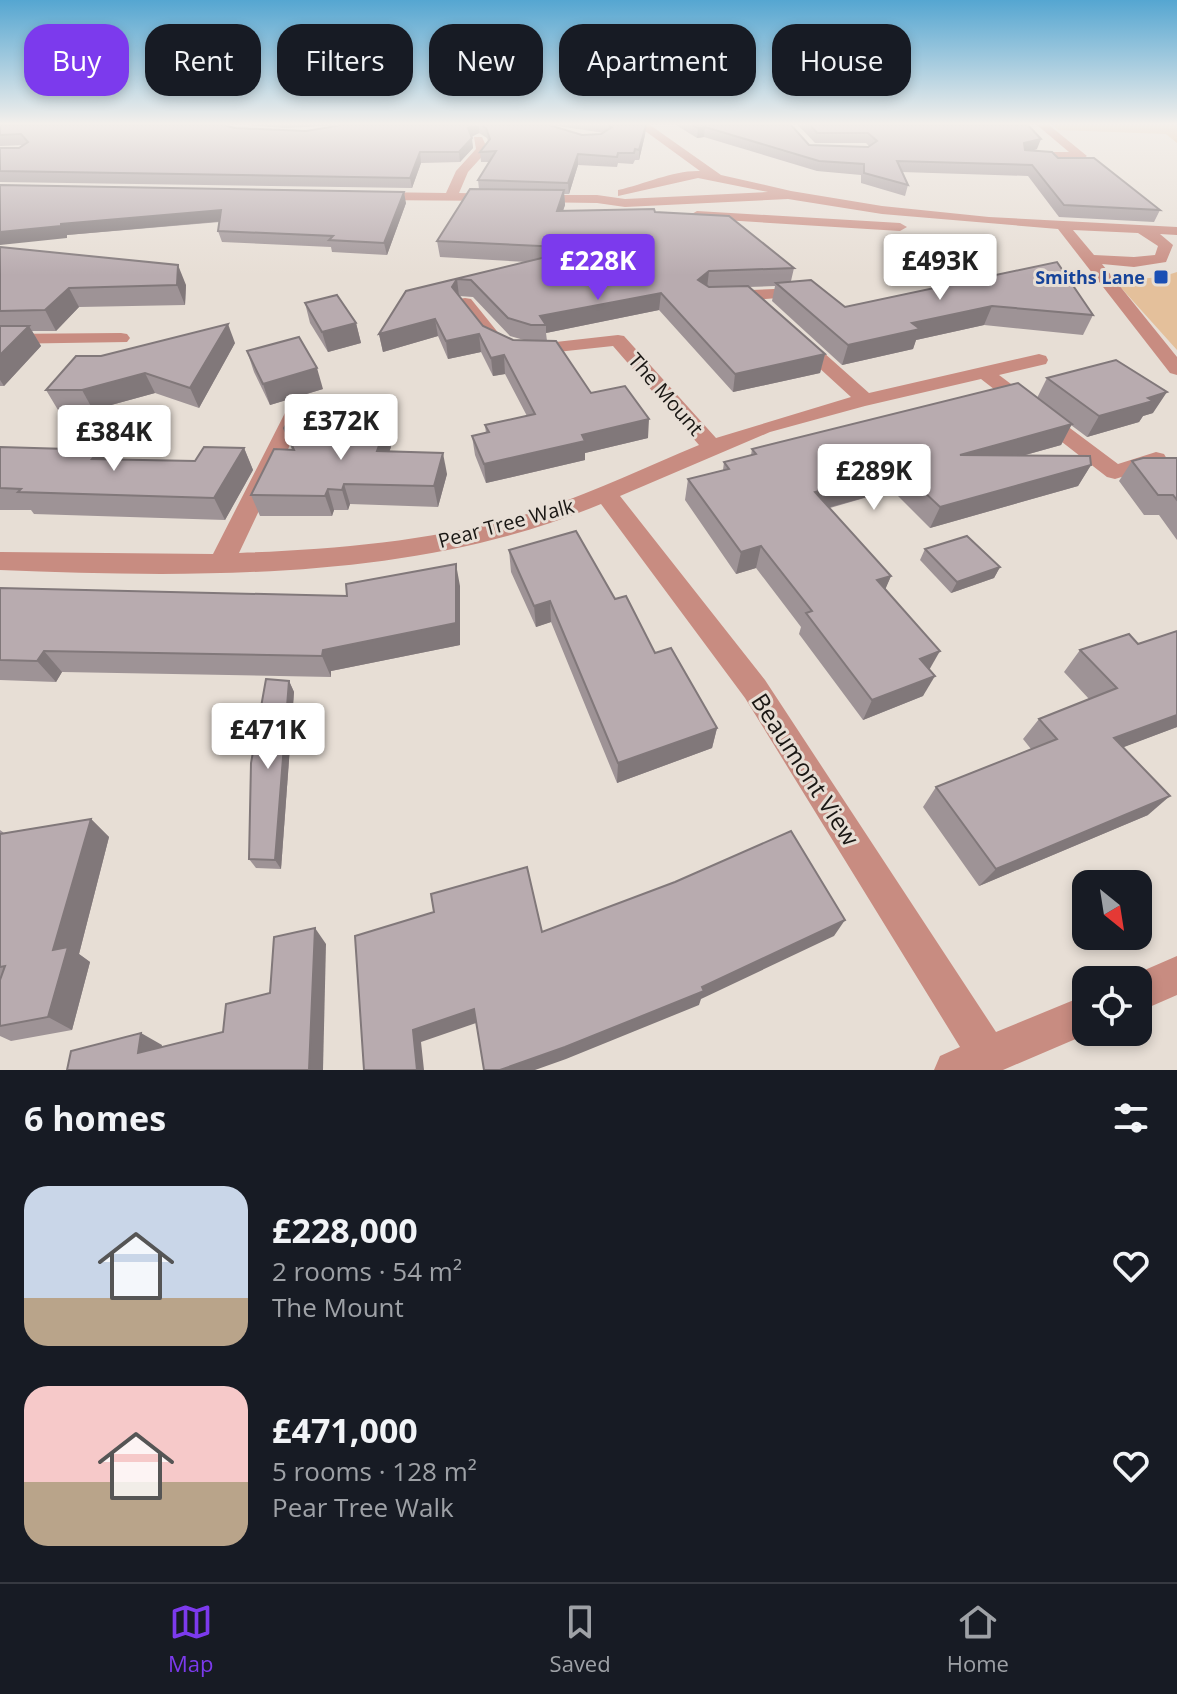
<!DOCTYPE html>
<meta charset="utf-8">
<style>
:root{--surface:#171b24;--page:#20242c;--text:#f1f3f6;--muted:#9ea1a6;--line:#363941;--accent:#7c3aed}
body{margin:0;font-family:"Open Sans",sans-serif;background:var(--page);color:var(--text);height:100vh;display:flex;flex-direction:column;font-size:30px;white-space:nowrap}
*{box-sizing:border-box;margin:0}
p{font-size:26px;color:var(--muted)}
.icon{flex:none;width:44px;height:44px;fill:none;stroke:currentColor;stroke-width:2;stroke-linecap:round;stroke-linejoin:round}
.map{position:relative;height:1070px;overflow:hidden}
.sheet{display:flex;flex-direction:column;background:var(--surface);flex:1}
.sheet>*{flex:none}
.top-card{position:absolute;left:24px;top:24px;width:1130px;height:72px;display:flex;gap:16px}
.needle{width:52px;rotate:150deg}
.tools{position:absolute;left:1072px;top:870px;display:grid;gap:16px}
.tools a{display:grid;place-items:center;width:80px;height:80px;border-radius:16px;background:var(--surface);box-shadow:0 4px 12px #0003;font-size:40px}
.price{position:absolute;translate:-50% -68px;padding:0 18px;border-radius:8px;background:#fff;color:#222;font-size:26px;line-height:52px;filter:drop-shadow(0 2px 4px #0008)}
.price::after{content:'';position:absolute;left:50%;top:48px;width:24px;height:18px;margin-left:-12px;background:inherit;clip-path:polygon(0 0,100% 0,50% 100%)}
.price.on{background:var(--accent);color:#fff}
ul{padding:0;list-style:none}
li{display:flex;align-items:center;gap:24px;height:200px;padding:0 24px}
li span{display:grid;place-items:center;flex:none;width:224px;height:160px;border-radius:24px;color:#555}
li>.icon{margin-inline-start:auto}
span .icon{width:96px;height:96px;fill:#fffc;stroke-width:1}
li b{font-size:34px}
h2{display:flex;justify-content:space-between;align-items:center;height:96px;padding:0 24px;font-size:34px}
.chip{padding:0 28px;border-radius:24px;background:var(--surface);box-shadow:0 4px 12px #0003;font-size:28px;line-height:72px}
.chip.on{background:var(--accent);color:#fff}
.tabs{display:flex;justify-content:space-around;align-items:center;height:112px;border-top:2px solid var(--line);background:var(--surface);font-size:22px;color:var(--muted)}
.tabs a{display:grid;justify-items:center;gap:4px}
.tabs .on{color:var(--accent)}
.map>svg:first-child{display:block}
</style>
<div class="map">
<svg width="1177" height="1070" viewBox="0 0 1177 1070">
<rect width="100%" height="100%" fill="#e7ded5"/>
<!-- green -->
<g fill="#e4c09b">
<path d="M1053,125H1177V143L1166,134L1058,130Z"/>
<path d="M1177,272V350L1115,281L1161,277Z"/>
</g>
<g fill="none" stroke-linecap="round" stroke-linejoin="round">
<!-- minor -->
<g fill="#c88c81" fill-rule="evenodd">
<path d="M637,125H650L721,175L791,191L882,206L989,217L1177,227V235L1160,234L1173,245L1166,262L1134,267L1102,264L1177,357V375L1170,373L1058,229L882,214L788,199L625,207L597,203L529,202L527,199L534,195H597L625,199L768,192L698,178L618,196V190C645,184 674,170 700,171ZM1073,230L1138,233L1158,246L1155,255L1134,257L1094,255Z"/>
<path d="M1037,125H1049L1087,156L1081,160L1024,159L1022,156L1028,152H1069Z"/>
<path d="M474,137H482L488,150L468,172L459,193L498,194L503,195V201L374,200L367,196L374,192L446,193L456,171L476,149Z"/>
<path d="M697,211L900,223L907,227L900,231L692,218L690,215Z"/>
<path d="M799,288L805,290V296L750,300L742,295L750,290Z"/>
<path d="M465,298L471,299L500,335L503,339L500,343H488L459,307L457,303L459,299Z"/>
<path d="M121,333L127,334L130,338L127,342L0,344V334Z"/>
<path d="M618,335L624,336L716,438L851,397L793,344L790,340L799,335L805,336L869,393L1039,354L1046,356L1048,360L1046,364L999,375L1118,464L1156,452L1164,454L1167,459L1164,464L1115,479L1107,477L981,379L865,406L770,432L620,496L765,680L996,1032L1086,995V1032H1092L1003,1070H934L940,1056L960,1047L745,698L601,504C417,581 196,578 0,570V552L213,554L287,409L297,403L307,409L239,553C340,549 449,540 546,508C598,490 648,466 699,445L613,346L529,355L520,350L529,345Z"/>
<path d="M1177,956V995L1138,1012V980L1124,979Z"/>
</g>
</g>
<!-- wall -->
<g fill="#9e9396" fill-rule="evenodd">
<path d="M0,125L235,128L306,131L341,125L285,128L248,125H549L582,135L601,134L604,133L552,125H646L645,135L639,160H635L633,164L618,163L617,167L578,165L569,194H564L565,205L563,211L655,212L794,268L791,281L845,307L1057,262L1093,315L1083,335L984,325L916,340L913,349L842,365L772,301L775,286L748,287L825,354L820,373L733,392L659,310L546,333L547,341L591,393L648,438L585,453V460L486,483L475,455L472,436L486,433L485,425L527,416L505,374L493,376L481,352L448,359L438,336L383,352L379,334L406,291L527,262L440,257L437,241L479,189L478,180L489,162H481L480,152L488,141L487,138L479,133L471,137L473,148L460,162L421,163L412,188L0,182V148H19L24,145L0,146ZM459,296L473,297L510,336L524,340H513L483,326Z"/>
<path d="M676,125H791L809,145L868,147L869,146L866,143H815L798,125H1028L1037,149L1031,151L1058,158L1160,210L1154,222L1059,217L1028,176L902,172L908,185L905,196L861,183V175L817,171L704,137L697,138Z"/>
<path d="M0,185L406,203L387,255L332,252L331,247L222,242L218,231L220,222L67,235V238Z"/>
<path d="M0,247L186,285L185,305L79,307L56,331H32L41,346L4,386H0Z"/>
<path d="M305,303L356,323L361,343L328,352L310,323Z"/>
<path d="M235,343L199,408L155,393L93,410H58L46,390L101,356Z"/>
<path d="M247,351L323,389L270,405L254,372Z"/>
<path d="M1047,378L1153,413L1143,416L1139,422L1087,437L1071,425L1061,445L1022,456L1091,465L1078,486L930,528L892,490L830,508L891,576L885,589L929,670L923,696L863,720L799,634L801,627L756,568L736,574L685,500L688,479L723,470L724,462L751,455L752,449L1037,398Z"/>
<path d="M284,428L391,447L389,452L447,474L438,507L350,504L348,510H334L332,516H260L251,495L292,450Z"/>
<path d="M0,447L105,459L195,461L244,448L253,470L225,520L34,514L31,510H0Z"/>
<path d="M1177,458V540L1159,515H1144L1119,481L1132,461Z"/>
<path d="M925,549L1000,567L994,578L951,593L920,560Z"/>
<path d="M509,550L615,599L655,653L717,728L712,748L617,783L551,622L536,627L511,572Z"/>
<path d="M460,586V645L331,671V677L62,672L56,682L0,680V588L347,596Z"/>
<path d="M1177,631V727L1123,747L1148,815L979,886L923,807L936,787L1031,749L1023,739L1039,719L1089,699L1064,672L1080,650L1138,644Z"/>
<path d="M289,681L294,692L281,869L256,868L249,859Z"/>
<path d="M91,819L109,837L79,954L90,962L72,1030L11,1041L0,1036V830L4,833Z"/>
</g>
<!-- shaded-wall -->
<g fill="#81787a">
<path d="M474,125H479V133L469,138L468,128Z"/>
<path d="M646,125L645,135L639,160V150Z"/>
<path d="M705,127L704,137L697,138L698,128Z"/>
<path d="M472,138L473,148L460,162L459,152Z"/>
<path d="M1041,139L1037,149L1020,154L1024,143Z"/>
<path d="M420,152L421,163L412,188L410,178Z"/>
<path d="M578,154V165L569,194L568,183Z"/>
<path d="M564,190L565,205L557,227V211Z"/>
<path d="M404,192L406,203L387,255L384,243Z"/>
<path d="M221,210L225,221L67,235V238L0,245V232L61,224Z"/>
<path d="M178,265L186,285L185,305L177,285Z"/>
<path d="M709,271L707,288L698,280Z"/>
<path d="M457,279L459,296L452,287Z"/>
<path d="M69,288L79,307L56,331L45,310Z"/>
<path d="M661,293L659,310L546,333V325L540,316Z"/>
<path d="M992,306L984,325L916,340L913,349L842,365L848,345L912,323Z"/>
<path d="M435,319L438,336L383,352L379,334Z"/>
<path d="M356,323L361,343L328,352L322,332Z"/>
<path d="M228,324L235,343L199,408L190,388Z"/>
<path d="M29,326L41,346L4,386L0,380V355Z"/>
<path d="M479,334L481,352L448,359L446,341Z"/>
<path d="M825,354L820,373L733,392L735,374Z"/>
<path d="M504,355L505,374L493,376L491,358Z"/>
<path d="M317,368L323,389L270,405L263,384Z"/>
<path d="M145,373L155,393L93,410L82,390Z"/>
<path d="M1167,392L1153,413L1143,416L1139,422L1087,437L1099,416L1148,398Z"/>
<path d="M649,419L648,438L585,453V460L486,483L484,464L582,435Z"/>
<path d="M1072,424L1061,445L950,476L960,455Z"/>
<path d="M386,426L391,447L382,472L377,451Z"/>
<path d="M244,448L253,470L225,520L214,498Z"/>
<path d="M100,450L112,472L92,459Z"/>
<path d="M443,453L447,474L438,507L434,486Z"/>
<path d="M1091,465L1078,486L930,528L940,507Z"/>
<path d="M900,469L892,490L809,513L815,492Z"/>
<path d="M344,484L350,504L348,510L342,490Z"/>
<path d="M328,489L334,510L332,516L325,496Z"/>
<path d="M761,546L756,568L736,574L741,552Z"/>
<path d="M456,564L460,586V645L331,671V677L322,656L323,650Z"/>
<path d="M1000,567L994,578L951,593L957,582Z"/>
<path d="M891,576L882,597L877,580Z"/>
<path d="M550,601L551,622L536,627L534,606Z"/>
<path d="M44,651L62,672L56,682L37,661Z"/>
<path d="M940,651L928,672L920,659Z"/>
<path d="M935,676L923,696L863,720L872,700Z"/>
<path d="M289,681L294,692L281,869L275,860Z"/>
<path d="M1177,715V727L1095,758L1114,738Z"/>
<path d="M717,728L712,748L617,783L618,763Z"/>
<path d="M1170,796L1148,815L979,886L996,869Z"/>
<path d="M91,819L109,837L79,954L90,962L72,1030L48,1017L53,950Z"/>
<path d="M845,920L834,936L701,999L699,1005L566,1059L535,1070H500L702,987Z"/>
<path d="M315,928L326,944L323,1070H309Z"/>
<path d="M474,1009L479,1022L421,1042L424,1070H417L413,1030Z"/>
<path d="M141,1033L162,1045L159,1064L138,1053Z"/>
</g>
<!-- building -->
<g fill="#b8abaf" stroke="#81787a" stroke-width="2">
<path d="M0,125H223L235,128L306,131L342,125H474L468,128L472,138L459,152H420L410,178L0,171V148H19L28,142L21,134L0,135Z"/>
<path d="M481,125H549L582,135L601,134L612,127L608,125H646L639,150L635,149L634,153H618L617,157L578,154L568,183L478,180L496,151L480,152L490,139L486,128Z"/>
<path d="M692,125H791L809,145L868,147L877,141L868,133H817L810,125H1028L1041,139L1024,143L1025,150L1052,152L1058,158H1094L1160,210L1064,205L1032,165L897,161L908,185L864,173V164L819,161L705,127L698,128Z"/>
<path d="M0,185L404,192L384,243L329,240L333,236L218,231L221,210L61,224V226L0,232Z"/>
<path d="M470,189L564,190L557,211L654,209L655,212L729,216L794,268L709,271L698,280L709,287L748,286L825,354L735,374L661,293L540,316L546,325H531L508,318L471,280L457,279L452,287L483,326L513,340L556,341L591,393L625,386L649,419L582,435L585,441L484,464L472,436L489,432L485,425L535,414L504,355L491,358L479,334L446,341L435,319L379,334L406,291L583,248L437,241Z"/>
<path d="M0,247L178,265L177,285L69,288L45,310L0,311Z"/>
<path d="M1057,262L1093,315L992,306L912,323L920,329L848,345L776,283L811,280L845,307Z"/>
<path d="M337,295L356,323L322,332L305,303Z"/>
<path d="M228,324L190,388L145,373L82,390H46L76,356H101Z"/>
<path d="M0,326H29L0,355Z"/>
<path d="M299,337L317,368L263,384L247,351Z"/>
<path d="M1116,360L1167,392L1148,398L1153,401L1099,416L1047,378Z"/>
<path d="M1018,383L1072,424L960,455L1090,456L1091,465L940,507L900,469L815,492L891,576L877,580L940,651L920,659L935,676L872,700L806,613L812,611L761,546L741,552L688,479L729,469L724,462L756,454L752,449Z"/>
<path d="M286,425L386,426L377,451L443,453L434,486L344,484L342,490L328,489L325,496L251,495L274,449L294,450L284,428Z"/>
<path d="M0,447L100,450L92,459L195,461L204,447L244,448L214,498L18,492L21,489L0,488Z"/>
<path d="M1143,458H1177V500L1173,495H1158L1132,461Z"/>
<path d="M576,531L615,599L626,596L655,653L671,648L717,728L618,763L550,601L534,606L509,550Z"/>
<path d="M967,536L1000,567L957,582L925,549Z"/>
<path d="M456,564V623L323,650L322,656L44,651L37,661L0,660V588L347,596L346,584Z"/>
<path d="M1177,631V715L1114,738L1170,796L996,869L936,787L1057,739L1039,719L1117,688L1080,650L1129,634L1138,644Z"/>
<path d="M266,679L289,681L275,860L249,859L251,763Z"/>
<path d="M91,819L53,950L68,947L48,1017L0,1026V980L5,966L0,967V834Z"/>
<path d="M791,831L845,920L702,987L704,991L565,1047L500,1070H484L474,1009L413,1030L417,1070H364L355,936L434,912L431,894L527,867L542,932L675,882Z"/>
<path d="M315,928L309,1070H67L71,1051L141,1033L138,1053L223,1032L226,1004L270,993L274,937Z"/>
</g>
<!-- sky -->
<linearGradient id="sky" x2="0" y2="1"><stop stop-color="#55a6d1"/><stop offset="0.45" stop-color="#f4f0ec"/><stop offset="1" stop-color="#f4f0ec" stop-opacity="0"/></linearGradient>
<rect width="1177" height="275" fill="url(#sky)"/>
<!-- markers -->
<rect fill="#1a4fb4" stroke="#e7ded5" stroke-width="3" x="1153" y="269" width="16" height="16" rx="4"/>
<g text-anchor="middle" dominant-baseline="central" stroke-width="6" stroke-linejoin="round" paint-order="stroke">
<!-- far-transit labels -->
<g font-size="18" font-weight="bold" fill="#164399" stroke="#e7ded5" text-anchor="end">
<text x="1145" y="277">Smiths Lane</text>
</g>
<!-- street labels -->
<g font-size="20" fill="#1a1714" stroke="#e7ded5">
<text transform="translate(666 394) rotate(49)">The Mount</text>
<text transform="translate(506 523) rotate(-15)">Pear Tree Walk</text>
</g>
<!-- near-street labels -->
<g font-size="24" fill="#1a1714" stroke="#e7ded5">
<text transform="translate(806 769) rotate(57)">Beaumont View</text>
</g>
</g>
</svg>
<div class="tools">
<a><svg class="needle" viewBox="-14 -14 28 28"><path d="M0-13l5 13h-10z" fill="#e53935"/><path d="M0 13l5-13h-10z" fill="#9ea1a6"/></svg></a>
<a><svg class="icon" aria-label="locate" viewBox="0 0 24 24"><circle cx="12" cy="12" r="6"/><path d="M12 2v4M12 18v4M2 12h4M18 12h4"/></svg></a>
</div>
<b class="price on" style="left:598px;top:302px">£228K</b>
<b class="price" style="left:940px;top:302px">£493K</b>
<b class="price" style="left:341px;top:462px">£372K</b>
<b class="price" style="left:114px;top:473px">£384K</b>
<b class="price" style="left:874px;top:512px">£289K</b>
<b class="price" style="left:268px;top:771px">£471K</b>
<div class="top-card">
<a class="chip on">Buy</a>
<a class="chip">Rent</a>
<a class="chip">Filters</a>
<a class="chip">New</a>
<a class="chip">Apartment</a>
<a class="chip">House</a>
</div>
</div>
<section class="sheet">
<h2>6 homes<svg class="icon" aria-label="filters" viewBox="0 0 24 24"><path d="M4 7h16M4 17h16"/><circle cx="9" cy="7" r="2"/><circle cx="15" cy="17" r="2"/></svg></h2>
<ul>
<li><span style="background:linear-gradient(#c9d6e8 70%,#b9a48a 0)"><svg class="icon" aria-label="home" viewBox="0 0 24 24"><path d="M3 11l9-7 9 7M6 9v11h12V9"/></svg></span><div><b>£228,000</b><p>2 rooms · 54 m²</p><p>The Mount</p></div><svg class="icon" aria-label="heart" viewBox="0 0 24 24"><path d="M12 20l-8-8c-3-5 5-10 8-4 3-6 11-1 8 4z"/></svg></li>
<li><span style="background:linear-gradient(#f6c9c9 60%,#b9a48a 0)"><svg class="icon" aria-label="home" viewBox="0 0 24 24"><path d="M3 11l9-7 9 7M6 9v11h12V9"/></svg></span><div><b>£471,000</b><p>5 rooms · 128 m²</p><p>Pear Tree Walk</p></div><svg class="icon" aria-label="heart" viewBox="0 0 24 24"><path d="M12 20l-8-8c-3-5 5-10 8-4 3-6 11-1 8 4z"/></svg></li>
</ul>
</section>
<nav class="tabs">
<a class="on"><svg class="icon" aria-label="map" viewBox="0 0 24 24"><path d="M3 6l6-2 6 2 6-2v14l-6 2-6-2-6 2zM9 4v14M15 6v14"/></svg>Map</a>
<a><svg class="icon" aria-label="saved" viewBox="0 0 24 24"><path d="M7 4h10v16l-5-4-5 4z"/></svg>Saved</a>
<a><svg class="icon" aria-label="home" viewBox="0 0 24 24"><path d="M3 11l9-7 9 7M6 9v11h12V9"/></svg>Home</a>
</nav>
